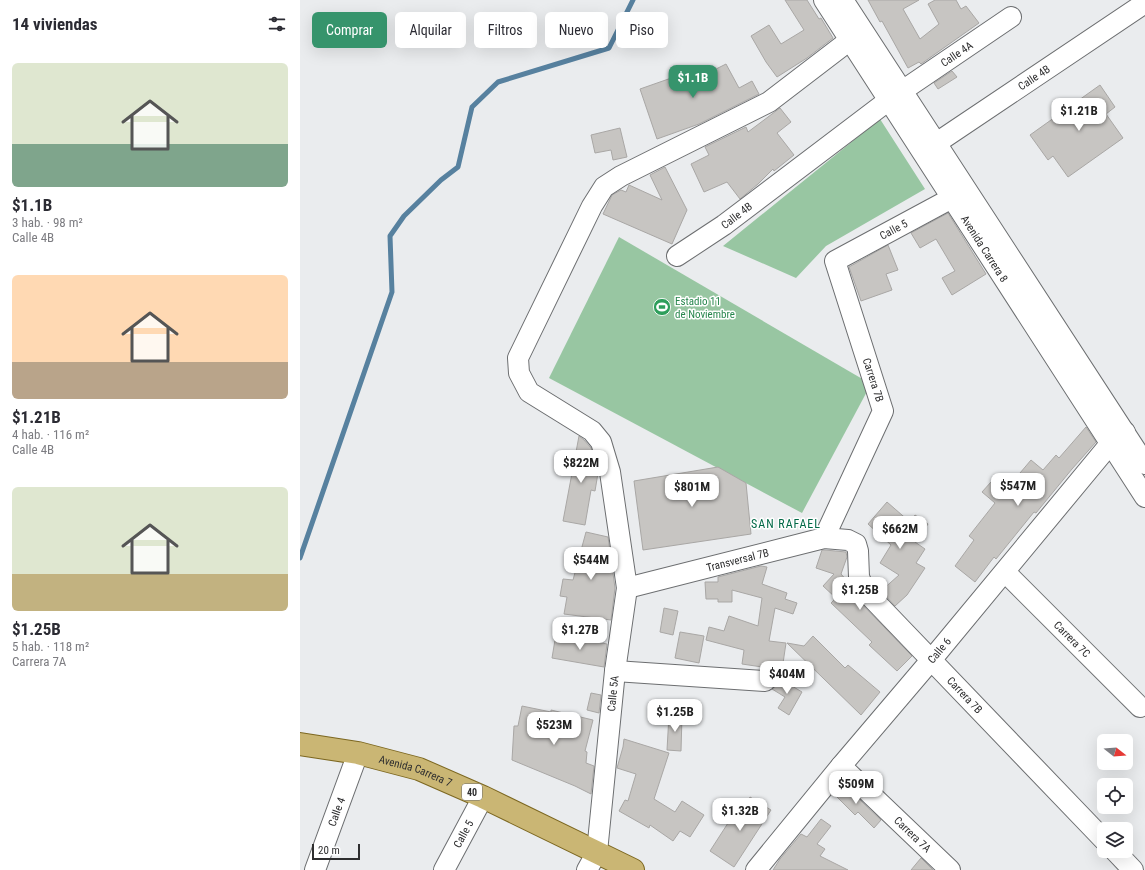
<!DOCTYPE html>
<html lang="es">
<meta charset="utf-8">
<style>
:root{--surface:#fff;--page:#f7f7f7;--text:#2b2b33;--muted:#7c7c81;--accent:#36946c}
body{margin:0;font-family:"Roboto Condensed",sans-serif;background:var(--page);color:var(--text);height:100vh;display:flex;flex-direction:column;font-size:15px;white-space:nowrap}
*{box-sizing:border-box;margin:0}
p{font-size:13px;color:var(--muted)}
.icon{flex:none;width:22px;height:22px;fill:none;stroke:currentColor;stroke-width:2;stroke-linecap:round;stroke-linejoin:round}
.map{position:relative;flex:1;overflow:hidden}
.details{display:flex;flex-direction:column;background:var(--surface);width:300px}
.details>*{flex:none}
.banner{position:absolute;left:12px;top:12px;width:380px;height:36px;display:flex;gap:8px}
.needle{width:26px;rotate:107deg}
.buttons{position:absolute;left:797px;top:734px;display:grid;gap:8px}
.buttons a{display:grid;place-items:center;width:36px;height:36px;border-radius:6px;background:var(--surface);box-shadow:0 4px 16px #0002;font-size:20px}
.scale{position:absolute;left:12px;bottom:10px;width:48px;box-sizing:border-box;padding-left:4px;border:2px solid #2e2e2f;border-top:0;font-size:11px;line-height:14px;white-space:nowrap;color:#2e2e2f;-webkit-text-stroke:3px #fff;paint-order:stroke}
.price{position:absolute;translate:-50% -34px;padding:0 9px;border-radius:8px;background:#fff;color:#222;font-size:13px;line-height:26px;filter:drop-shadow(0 1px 2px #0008)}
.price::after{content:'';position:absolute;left:50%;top:24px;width:12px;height:9px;margin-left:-6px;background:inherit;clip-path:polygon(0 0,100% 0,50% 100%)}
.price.selected{background:var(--accent);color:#fff}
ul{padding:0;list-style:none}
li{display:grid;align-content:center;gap:8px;height:212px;padding:0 12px}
li span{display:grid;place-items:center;height:124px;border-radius:6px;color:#555}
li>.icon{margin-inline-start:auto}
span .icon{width:72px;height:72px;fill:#fffc;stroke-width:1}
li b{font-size:17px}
h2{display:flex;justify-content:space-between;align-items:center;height:48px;padding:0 12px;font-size:17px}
.tag{padding:0 14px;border-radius:6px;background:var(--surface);box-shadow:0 4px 16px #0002;font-size:14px;line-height:36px}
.tag.selected{background:var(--accent);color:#fff}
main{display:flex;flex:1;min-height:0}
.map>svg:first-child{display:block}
</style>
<main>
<section class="details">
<h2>14 viviendas<svg class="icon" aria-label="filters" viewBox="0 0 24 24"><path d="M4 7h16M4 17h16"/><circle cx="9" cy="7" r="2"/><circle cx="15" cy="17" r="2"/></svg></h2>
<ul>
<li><span style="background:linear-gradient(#dfe7d0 65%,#7fa58c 0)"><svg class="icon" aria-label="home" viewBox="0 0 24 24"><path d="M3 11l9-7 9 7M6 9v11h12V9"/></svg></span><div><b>$1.1B</b><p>3 hab. · 98 m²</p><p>Calle 4B</p></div></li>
<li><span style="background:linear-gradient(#ffd9b3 70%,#b9a48a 0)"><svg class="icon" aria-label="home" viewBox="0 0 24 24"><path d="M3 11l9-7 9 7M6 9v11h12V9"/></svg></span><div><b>$1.21B</b><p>4 hab. · 116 m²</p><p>Calle 4B</p></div></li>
<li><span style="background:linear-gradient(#dfe7d0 70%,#c2b280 0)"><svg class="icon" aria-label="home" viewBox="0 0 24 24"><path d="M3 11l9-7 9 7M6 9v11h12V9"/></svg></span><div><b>$1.25B</b><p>5 hab. · 118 m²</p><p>Carrera 7A</p></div></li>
</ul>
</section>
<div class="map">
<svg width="845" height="870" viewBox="0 0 845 870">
<rect width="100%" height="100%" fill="#eaecee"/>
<!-- green -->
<g fill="#98c6a2">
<path d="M580,119L625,189L526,246L496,278L423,246Z"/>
<path d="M319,237L571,384L502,513L249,378Z"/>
</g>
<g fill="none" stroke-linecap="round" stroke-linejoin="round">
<!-- stream -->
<path stroke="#57819f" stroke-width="5" d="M0,558L92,292L90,236L104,216L141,180L158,167L172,107L198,82L309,48L333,0"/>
</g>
<!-- building -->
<g fill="#c7c5c2" stroke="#a9a7a5">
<path d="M485,0H507L519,19L521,18L533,38L507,58L477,77L466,62L451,36L469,25L481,44L504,30Z"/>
<path d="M568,0H619L603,9L620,39L639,24L628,4L635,0H656L661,9L666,6L679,23L621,64L619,62L608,68L582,21L580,22Z"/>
<path d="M426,64L439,88L452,81L459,94L399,124L357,139L340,89L397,69L400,77Z"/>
<path d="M652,71L657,77L638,89L634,83Z"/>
<path d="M800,85L815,107L806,114L823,138L768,177L753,156L748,160L730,135Z"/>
<path d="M480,108L491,122L477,133L494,155L474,171L473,169L458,184L440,199L427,182L404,192L391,164L409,155L405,147L446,127L448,132Z"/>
<path d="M320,128L327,157L313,160L311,150L295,153L291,135Z"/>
<path d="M365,167L387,210L372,244L303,214L312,195L321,190L326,192L329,185L362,200L350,175Z"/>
<path d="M648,213L686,274L652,295L642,278L655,271L636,239L620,248L611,233Z"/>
<path d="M588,245L598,270L586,274L592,290L561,301L549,267Z"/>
<path d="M786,427L796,442L772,469L736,513L734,512L696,559L694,557L675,582L655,566L674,540L669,536L695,503L682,492L691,482L709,496L725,477L720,473L731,460L743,470L756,455L759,458Z"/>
<path d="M279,436L284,440L291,448L298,473L295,491L291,490L285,525L263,521Z"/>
<path d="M418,467L446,483L451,534L343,550L334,481Z"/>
<path d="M587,502L610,522L615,515L628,524L615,542L625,549L616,563L625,568L607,595L595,606L581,591L599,575L580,563L591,545L568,524Z"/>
<path d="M286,532L308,537L315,588L311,620L264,614L267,597L260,596L263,579L273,580Z"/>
<path d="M522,550H525L546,552L547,557L541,574L548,582L557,599L612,656L597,671L569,645L572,642L531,603L536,598L523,586L534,574L516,568Z"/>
<path d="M461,566L467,567L462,584L487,593L485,599L497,603L493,614L475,608L469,641L486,643L482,670L442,664L444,650L406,640L409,627L424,631L429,616L458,626L462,598L432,590V602H418V599H406L405,582H418V577Z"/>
<path d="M364,608L378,611L373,635L360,632Z"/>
<path d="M380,632L404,636L399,663L375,658Z"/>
<path d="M256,634L307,644L304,667L252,658Z"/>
<path d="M513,636L545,668L548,665L580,692L561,715L487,643L504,646Z"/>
<path d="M477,677L502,692L489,715L478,708L485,697L472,689L475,687Z"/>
<path d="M291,693L301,695L299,713L287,710Z"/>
<path d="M222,706L251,712V710L293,720L285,751L287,752L286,763L294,766L291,794L275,786L212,760L214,726H218Z"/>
<path d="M369,715L382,716L381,751L367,750Z"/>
<path d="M324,739L369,753L354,799L375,812L382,801L404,815L390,837L380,831L373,841L350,825L349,828L319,811L325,800L328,801L336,774L317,768L323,747Z"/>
<path d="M542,783L581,820L574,828L558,812L555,815L533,793Z"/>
<path d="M450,797L471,810L434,867L410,851L439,806L443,809Z"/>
<path d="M521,819L531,826L517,844L525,849L520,856L548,870H473L480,859L501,834L507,837Z"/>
<path d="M621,858L633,870H611Z"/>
</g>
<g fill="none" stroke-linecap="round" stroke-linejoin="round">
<defs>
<g id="minor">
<path id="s1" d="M524,0L845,497"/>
<path d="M543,0L845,464"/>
<path id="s2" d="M602,91L711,17"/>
<path id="s3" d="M626,150L845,3"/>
<path id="s4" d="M377,256L424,225L589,100"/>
<path id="s5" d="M524,538L583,411L535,261L652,198"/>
<path id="s6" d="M705,572L840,707"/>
<path id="s7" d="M327,588L524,538L548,540L556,544L558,551L559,577L565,591L804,840"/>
<path d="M315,671L465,681"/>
<path id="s8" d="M541,766L650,870"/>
<path d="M815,851L833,870"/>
<path id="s9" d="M15,870L58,753"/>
<path id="s10" d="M144,870L183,797"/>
<path id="s11" d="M287,870L297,852L315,671L327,588L310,472L301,442L292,431L229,392L219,373L218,358L292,206L304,187L321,176L469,102L550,40"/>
<path id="s12" d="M456,870L541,766L632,659L810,444L825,432"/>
</g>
<g id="major">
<path id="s13" d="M0,744L58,753L119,769L183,797L333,870"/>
</g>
</defs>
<!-- minor casing -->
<use href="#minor" stroke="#6c6e70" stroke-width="22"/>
<!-- major casing -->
<use href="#major" stroke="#7c6720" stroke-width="24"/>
<!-- minor -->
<use href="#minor" stroke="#fff" stroke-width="20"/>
<!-- major -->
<use href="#major" stroke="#cab674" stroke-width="22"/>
</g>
<!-- icons -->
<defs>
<symbol id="stadium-disc" viewBox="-11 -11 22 22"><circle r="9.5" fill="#2e9e5b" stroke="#fff"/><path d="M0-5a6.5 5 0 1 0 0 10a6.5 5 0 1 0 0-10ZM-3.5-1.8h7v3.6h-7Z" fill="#fff"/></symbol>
</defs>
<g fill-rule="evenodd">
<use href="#stadium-disc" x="352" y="297" width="20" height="20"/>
</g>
<g text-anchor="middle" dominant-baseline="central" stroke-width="3" stroke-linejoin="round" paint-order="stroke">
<!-- shield labels -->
<rect fill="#fff" stroke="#6d6d6d" stroke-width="1" x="162" y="784" width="20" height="16" rx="3"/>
<g font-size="10" font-weight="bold" fill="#2e2e2f">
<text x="172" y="792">40</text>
</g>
<!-- street labels -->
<g font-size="11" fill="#2e2e2f" stroke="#fff">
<text stroke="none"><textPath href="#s2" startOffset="66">Calle 4A</textPath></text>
<text stroke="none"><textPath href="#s3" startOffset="130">Calle 4B</textPath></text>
<text stroke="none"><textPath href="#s4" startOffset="72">Calle 4B</textPath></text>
<text stroke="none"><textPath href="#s5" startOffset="364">Calle 5</textPath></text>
<text stroke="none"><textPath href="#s1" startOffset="296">Avenida Carrera 8</textPath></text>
<text transform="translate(573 380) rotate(72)">Carrera 7B</text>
<text stroke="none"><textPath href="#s7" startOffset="114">Transversal 7B</textPath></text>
<text stroke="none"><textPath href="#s6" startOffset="95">Carrera 7C</textPath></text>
<text stroke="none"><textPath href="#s12" startOffset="286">Calle 6</textPath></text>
<text stroke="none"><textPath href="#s11" startOffset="180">Calle 5A</textPath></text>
<text stroke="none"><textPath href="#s7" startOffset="429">Carrera 7B</textPath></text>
<text stroke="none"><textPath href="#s13" startOffset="119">Avenida Carrera 7</textPath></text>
<text stroke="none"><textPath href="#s9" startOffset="62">Calle 4</textPath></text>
<text stroke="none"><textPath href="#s10" startOffset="41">Calle 5</textPath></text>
<text stroke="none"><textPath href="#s8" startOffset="99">Carrera 7A</textPath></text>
</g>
<!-- leisure labels -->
<g font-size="11" fill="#27864d" stroke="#fff" text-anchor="start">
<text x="375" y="301">Estadio 11<tspan x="375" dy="13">de Noviembre</tspan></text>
</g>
<!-- neighbourhood labels -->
<g font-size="12" letter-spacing="1" fill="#016846" stroke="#fff">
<text x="486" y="524">SAN RAFAEL</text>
</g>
</g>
</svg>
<div class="buttons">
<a><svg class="needle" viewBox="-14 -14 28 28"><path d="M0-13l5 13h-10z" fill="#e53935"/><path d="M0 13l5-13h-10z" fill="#7c7c81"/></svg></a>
<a><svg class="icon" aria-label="locate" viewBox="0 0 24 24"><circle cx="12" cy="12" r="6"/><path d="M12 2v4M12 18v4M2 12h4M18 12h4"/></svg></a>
<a><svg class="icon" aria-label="layers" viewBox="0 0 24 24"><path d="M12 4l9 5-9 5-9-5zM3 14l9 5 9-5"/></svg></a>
</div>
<div class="scale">20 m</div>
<b class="price selected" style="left:393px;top:99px">$1.1B</b>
<b class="price" style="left:779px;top:132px">$1.21B</b>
<b class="price" style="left:281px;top:484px">$822M</b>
<b class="price" style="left:718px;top:507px">$547M</b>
<b class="price" style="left:392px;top:508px">$801M</b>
<b class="price" style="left:600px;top:550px">$662M</b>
<b class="price" style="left:291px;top:581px">$544M</b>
<b class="price" style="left:560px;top:611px">$1.25B</b>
<b class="price" style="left:280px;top:651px">$1.27B</b>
<b class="price" style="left:487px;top:695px">$404M</b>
<b class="price" style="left:375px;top:733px">$1.25B</b>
<b class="price" style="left:254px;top:746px">$523M</b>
<b class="price" style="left:556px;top:805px">$509M</b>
<b class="price" style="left:440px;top:832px">$1.32B</b>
<div class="banner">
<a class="tag selected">Comprar</a>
<a class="tag">Alquilar</a>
<a class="tag">Filtros</a>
<a class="tag">Nuevo</a>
<a class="tag">Piso</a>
</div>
</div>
</main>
